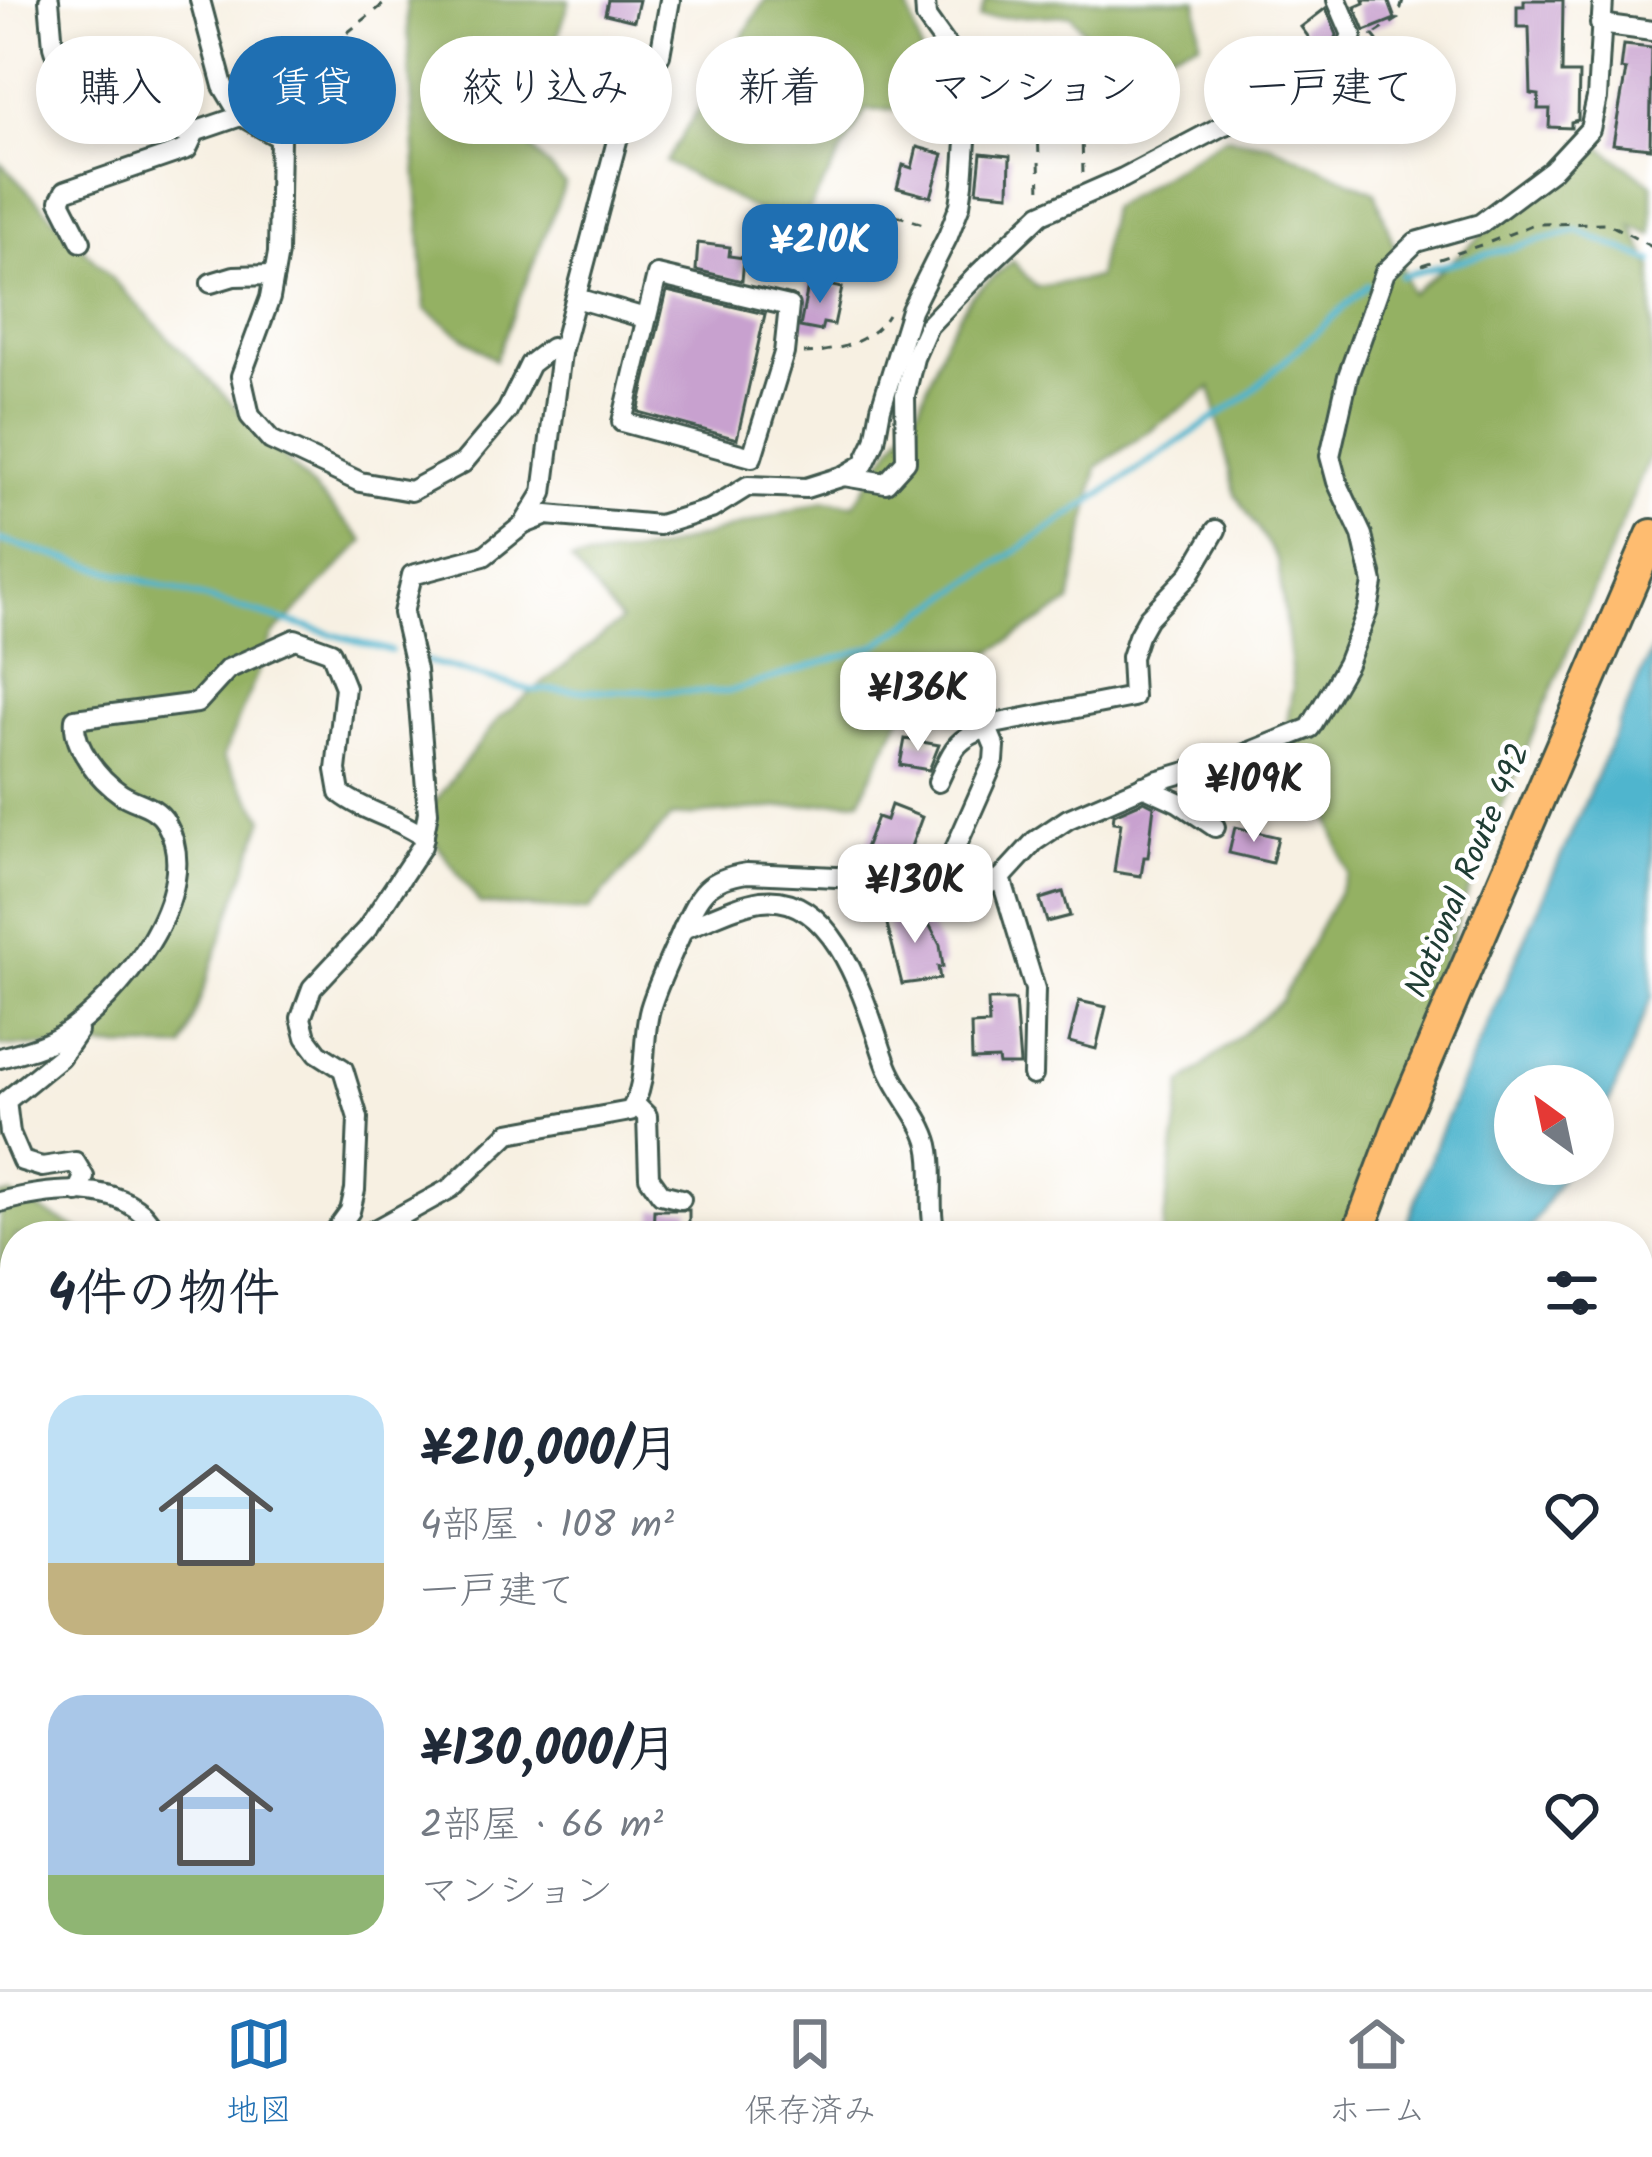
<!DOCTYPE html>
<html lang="ja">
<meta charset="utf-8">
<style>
:root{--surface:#fff;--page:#f2f2f3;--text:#1f2937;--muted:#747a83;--line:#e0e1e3;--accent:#1f6fb2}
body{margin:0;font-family:Kalam,"Klee One",sans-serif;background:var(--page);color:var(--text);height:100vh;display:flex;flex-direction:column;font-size:45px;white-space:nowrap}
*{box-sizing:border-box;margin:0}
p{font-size:39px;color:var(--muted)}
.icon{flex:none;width:66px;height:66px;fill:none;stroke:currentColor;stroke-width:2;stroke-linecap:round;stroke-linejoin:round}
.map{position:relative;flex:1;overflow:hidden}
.details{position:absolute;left:0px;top:1221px;width:1653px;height:768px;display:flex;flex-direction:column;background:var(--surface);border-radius:48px 48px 0 0;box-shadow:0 6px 18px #0003}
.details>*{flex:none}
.banner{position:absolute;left:36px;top:36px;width:1581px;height:108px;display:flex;gap:24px}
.needle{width:78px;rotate:327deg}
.fabs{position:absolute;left:1494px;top:1065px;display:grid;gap:24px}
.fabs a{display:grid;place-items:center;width:120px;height:120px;border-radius:50%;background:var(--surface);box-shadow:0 6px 18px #0003;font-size:60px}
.price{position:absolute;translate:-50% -102px;padding:0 27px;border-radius:24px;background:#fff;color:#222;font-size:39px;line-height:78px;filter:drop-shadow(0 3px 6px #0008)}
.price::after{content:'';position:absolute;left:50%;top:72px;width:36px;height:27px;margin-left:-18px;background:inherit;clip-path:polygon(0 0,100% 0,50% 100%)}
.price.active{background:var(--accent);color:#fff}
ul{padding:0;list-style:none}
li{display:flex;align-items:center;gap:36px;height:300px;padding:0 48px}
li span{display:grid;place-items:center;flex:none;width:336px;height:240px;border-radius:36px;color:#555}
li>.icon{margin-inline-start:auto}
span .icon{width:144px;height:144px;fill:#fffc;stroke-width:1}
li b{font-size:51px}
h2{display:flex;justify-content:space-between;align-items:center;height:144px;padding:0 48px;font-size:51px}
.tag{padding:0 42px;border-radius:54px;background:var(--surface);box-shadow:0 6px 18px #0003;font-size:42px;line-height:108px}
.tag.active{background:var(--accent);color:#fff}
.tabs{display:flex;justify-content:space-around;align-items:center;height:168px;border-top:3px solid var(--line);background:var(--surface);font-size:33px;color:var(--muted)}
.tabs a{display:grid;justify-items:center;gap:6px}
.tabs .active{color:var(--accent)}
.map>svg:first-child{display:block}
</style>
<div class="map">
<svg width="1652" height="1989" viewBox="0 0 1652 1989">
<rect width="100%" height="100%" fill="#fff"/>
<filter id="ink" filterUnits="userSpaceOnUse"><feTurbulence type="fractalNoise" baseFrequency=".00833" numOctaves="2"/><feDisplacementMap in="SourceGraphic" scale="24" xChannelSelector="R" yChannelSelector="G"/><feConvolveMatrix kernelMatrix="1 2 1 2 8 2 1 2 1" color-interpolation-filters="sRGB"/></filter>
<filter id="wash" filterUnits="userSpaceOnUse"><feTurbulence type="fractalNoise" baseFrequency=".004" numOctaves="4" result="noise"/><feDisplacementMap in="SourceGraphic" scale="48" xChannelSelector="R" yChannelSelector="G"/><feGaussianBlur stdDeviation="2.7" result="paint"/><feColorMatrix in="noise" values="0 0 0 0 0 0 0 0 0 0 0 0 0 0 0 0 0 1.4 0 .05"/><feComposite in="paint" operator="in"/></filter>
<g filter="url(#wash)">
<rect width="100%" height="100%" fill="#f7f0e2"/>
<!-- forest -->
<g fill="#94b163" stroke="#5a774c" stroke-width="3">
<path d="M406,0H570L523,140L565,184L495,360L425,309Z"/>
<path d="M765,0H910L908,7L929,78L924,110H866L796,232L666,162Z"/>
<path d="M986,0H1197L1200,42L1114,69L1071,15L979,18Z"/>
<path d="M1225,137L1269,144L1375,192L1411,294L1595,143L1652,184V235L1632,226L1652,267V452L1480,859L1342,1236H1162L1182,1084L1281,1001L1348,874L1323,799L1277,785L1293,686L1278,560L1235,494L1211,388L1097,467L1070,603L907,704L860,800L671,817L588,911L480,904L420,821L498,719L621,621L571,561L655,550L824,501L854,504L920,405L946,337L971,296L1013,261L1036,287L1097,278L1110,208Z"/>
<path d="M0,162L364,541L273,635L223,757L264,818L183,1048L0,1046Z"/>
<path d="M11,1195L91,1236H15V1525L0,1534V1196Z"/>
<path d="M15,1826V1974H805L826,1989H0V1827Z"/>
<path d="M1047,1974H1171L1162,1989H1039Z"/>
<path d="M1506,1974H1607V1975C1575,1989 1540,1989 1506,1974Z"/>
</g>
<!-- water -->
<g fill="#4fb5ce" stroke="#377981" stroke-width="3">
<path d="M1652,649V996L1612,1096L1593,1127V1086H1515V1164H1570L1525,1236H1403L1438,1137Z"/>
<path d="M1638,1731L1652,1742V1884L1638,1876Z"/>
</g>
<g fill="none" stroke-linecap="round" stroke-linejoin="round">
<!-- stream -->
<g stroke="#4fb5ce" stroke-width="6">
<path d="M1401,276L1577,231L1652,261"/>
<path d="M0,540L391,651"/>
<path d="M426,661L530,690L728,692L875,646L1244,398L1368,285"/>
</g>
</g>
<g id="blocks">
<!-- building -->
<g fill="#c8a1cf">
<path d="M608,0H639L634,21L605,14Z"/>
<path d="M1363,0H1388L1395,19L1365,31L1355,7L1364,3Z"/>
<path d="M1524,0H1563L1562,73H1579L1578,120L1571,122V128L1549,127L1550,109H1538L1539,95L1531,94L1529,27H1517V6H1524Z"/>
<path d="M1326,8L1337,35L1333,45L1321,54L1301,27Z"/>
<path d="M1263,44L1292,82L1271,95L1246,55Z"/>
<path d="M1624,45L1652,48L1650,148L1613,144L1626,70L1621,69Z"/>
<path d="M554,73L603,76L601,106L553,103Z"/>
<path d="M917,147L943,154L931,197L897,188L903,165L912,168Z"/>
<path d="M981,153L1010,156L1009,194L977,191Z"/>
<path d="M698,243L730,247L729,256L744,258L742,281L696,270Z"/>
<path d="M809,281L842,288L834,325L823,323L821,331L800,327Z"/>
<path d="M667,291L765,314L737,439L638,412Z"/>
<path d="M905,739L939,745L929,770L900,765Z"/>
<path d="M1144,801L1154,806L1148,857H1144L1141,876L1114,872L1121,823L1113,822L1114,814Z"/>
<path d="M891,805L922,817L909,852L900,849L893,866L868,859L871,851L865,848L877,817L886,820Z"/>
<path d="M1235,827L1278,837L1272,863L1229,853Z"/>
<path d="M1063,892L1070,916L1047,922L1040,899Z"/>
<path d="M918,903L940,945L943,967H938L940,979L902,984L887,924L890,915Z"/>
<path d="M988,1000H1015L1020,1065H999L998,1059L972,1060L971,1025L989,1024Z"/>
<path d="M1079,1001L1106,1007L1096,1049L1069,1042Z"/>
<path d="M654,1210H689V1236H653Z"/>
</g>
</g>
</g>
<g filter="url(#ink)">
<use href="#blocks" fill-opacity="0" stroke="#3f584e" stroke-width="3"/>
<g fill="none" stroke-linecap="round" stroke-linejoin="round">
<defs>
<g id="minor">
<path d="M49,0L53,46L75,116L92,125L142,122L181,132L200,130L241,116"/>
<path d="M200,0L223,86L241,116L280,138L278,253L270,298L241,376L250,416L271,440L360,482L411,491L463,463L507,411L530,364L551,348L561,353"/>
<path d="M1600,24L1652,31"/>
<path d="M81,242L60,201L65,191L187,149L196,130"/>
<path d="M657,275L789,306L784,353L752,457L622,422Z"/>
<path d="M211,283L234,276L274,275"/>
<path d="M576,298L645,318"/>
<path d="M844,476L886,483L906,461L905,395L914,358L928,326L980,272L1041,214L1123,178L1222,126L1316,94L1333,78L1352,35L1337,0"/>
<path d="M524,524L547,515L659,525L711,509L748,486L806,488L844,476L864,464L875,441L881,408L911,310L948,236L960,205L963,184L969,97L956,59L926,17L925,0"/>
<path d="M938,782C953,751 953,740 987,728"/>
<path d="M1143,786L1178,802L1215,827"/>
<path d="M1001,878L1035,989L1033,1075"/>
<path d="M964,885L952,856L994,761L995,747L987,728L994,724L1133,697L1131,657L1138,636L1148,618L1190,574L1216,530"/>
<path d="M683,929C700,893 706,879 747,873L989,884L1001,878L1035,841L1068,819L1156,781L1238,757L1310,728L1347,664L1368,610L1373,583L1362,535L1337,482L1330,456L1348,376L1385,272L1416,242L1480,224L1552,170L1590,129L1597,98L1603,0"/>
<path d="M0,1058C20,1052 43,1047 61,1036C117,1001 207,893 166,823C156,805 137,804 121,794C99,779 72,746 75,719L197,703L228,669L295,639L331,652L345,687L336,770L340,793C366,813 398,818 424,837"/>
<path d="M635,1104L647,1116L649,1177L661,1194L681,1199"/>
<path d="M77,1192L84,1177L75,1162L42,1167L22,1161L10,1133L6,1101L60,1057L78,1031"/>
<path d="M0,1202C42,1191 105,1180 142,1213C148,1219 154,1229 160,1236"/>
<path d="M332,1236L350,1211L355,1190L358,1118L343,1069L318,1053L306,1037L301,1018L312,988L367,929L422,846L428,812L416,670L403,613L412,575L484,556L524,524L543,493L561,353L623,118L660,55L670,0"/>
<path d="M364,1236L451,1188L509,1133L630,1111C649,1083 641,1042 650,1009C658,982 672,955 683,929C708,920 735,905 761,901C838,891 867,1010 886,1063C896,1092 921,1115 929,1145C936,1174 927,1207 936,1236"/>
<path d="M0,1539L15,1537"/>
<path d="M0,1753L15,1749"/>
<path d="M1188,1974L1189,1989"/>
<path d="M1335,1989L1346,1974"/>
</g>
<g id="trunk">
<path d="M1357,1236L1398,1127L1652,535"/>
<path d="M1638,1973L1652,1986"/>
</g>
</defs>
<!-- minor casing -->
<use href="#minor" stroke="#3f584e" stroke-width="24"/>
<!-- trunk casing -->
<use href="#trunk" stroke="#3f584e" stroke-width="36"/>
<!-- path -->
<g stroke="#3f584e" stroke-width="3" stroke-dasharray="9 9" stroke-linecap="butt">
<path d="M1376,33L1398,19L1403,0"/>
<path d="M1372,34L1407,78H1425L1433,90L1445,124"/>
<path d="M1080,56L1083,174"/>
<path d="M249,89L255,64L320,54L389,0"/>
<path d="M1037,90L1040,194"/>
<path d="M1314,116L1320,148"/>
<path d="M861,222L893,214L929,226"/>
<path d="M1490,242L1534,224L1607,223L1652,247"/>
<path d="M1422,265L1481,245"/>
<path d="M804,353C835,352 872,342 888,315"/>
<path d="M1638,1630L1652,1642"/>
</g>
<!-- minor -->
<use href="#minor" stroke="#fff" stroke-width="18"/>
<!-- trunk -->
<use href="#trunk" stroke="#febc70" stroke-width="30"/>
</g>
</g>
<g text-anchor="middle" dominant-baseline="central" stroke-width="9" stroke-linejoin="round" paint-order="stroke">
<!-- street labels -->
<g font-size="33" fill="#1f3d34" stroke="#fff">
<text transform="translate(1469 871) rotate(-67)">National Route 492</text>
</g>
</g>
</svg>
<div class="fabs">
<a><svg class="needle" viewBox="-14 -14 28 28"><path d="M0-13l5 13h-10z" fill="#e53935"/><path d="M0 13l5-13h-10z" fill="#747a83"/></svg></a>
</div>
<b class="price active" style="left:820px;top:306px">¥210K</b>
<b class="price" style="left:918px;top:754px">¥136K</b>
<b class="price" style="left:1254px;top:845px">¥109K</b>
<b class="price" style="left:915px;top:946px">¥130K</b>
<div class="banner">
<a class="tag">購入</a>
<a class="tag active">賃貸</a>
<a class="tag">絞り込み</a>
<a class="tag">新着</a>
<a class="tag">マンション</a>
<a class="tag">一戸建て</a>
</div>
<section class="details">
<h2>4件の物件<svg class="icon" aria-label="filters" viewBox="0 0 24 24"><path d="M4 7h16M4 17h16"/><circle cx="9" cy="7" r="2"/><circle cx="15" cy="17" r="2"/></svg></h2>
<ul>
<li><span style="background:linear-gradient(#bfe0f5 70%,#c2b280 0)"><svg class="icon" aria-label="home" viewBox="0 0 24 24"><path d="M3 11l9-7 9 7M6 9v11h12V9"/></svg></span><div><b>¥210,000/月</b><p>4部屋 · 108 m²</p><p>一戸建て</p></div><svg class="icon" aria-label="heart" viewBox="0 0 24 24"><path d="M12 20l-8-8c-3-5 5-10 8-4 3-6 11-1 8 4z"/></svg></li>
<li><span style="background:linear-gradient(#a9c7e8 75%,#8fb573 0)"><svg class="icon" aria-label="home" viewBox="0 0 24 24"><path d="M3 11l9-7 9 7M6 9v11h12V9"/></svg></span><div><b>¥130,000/月</b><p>2部屋 · 66 m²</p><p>マンション</p></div><svg class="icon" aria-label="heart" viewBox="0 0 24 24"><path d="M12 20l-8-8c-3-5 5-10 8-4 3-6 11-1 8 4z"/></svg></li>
</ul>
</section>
</div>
<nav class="tabs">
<a class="active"><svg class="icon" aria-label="map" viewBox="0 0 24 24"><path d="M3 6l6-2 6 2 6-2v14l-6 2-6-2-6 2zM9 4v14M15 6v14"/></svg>地図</a>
<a><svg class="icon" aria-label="saved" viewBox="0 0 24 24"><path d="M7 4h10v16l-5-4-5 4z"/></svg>保存済み</a>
<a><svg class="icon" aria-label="home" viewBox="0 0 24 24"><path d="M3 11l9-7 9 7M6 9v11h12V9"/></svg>ホーム</a>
</nav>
